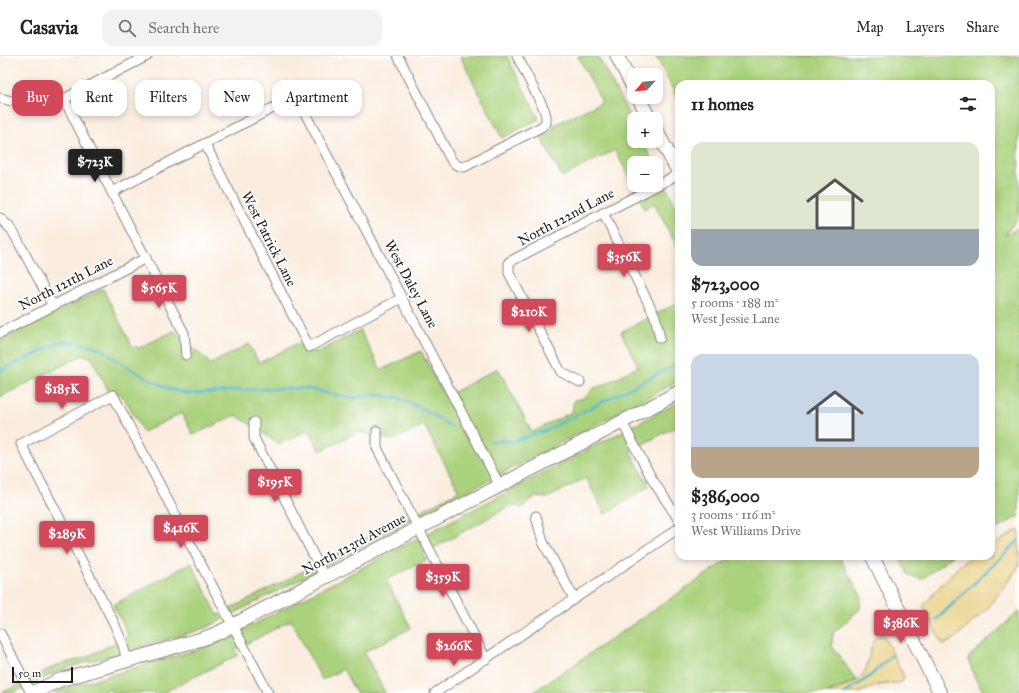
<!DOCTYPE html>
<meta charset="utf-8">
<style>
:root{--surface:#fff;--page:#f2f2f2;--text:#202124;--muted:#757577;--line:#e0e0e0;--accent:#d1495b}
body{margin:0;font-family:"IM FELL Great Primer",serif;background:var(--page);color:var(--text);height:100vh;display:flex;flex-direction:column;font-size:15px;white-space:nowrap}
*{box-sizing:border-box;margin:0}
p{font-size:13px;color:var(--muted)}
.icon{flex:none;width:22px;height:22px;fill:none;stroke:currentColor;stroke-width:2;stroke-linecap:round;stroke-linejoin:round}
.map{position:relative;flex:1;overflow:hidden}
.details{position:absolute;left:675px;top:24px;width:320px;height:480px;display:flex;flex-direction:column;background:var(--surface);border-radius:12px;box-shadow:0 2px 6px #0003}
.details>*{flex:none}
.hud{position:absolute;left:12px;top:24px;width:380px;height:36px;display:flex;gap:8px}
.needle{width:26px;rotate:243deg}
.fabs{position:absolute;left:627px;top:12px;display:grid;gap:8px}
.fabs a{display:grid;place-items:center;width:36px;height:36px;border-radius:8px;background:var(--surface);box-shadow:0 2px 6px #0003;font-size:20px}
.scale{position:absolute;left:12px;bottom:10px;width:61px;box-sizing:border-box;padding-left:4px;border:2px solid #1c1c1c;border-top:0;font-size:11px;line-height:14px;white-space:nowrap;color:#1c1c1c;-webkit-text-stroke:3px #fff;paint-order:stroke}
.price{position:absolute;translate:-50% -34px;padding:0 9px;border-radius:4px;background:var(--accent);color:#fff;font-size:13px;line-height:26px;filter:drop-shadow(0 1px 2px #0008)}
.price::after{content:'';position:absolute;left:50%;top:24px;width:12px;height:9px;margin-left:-6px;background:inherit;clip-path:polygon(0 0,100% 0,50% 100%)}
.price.current{background:#222;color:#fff}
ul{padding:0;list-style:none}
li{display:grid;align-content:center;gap:8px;height:212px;padding:0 16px}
li span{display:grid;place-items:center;height:124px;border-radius:12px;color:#555}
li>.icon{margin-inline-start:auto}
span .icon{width:72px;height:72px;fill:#fffc;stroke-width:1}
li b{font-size:17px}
h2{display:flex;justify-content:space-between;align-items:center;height:48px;padding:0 16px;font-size:17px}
.pill{padding:0 14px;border-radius:12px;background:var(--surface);box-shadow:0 2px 6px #0003;font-size:14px;line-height:36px}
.pill.current{background:var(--accent);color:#fff}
header{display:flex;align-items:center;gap:24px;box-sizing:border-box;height:56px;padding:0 20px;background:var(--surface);border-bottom:1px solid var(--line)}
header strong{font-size:19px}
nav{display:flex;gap:22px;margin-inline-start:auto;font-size:14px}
.search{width:280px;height:36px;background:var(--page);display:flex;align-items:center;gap:10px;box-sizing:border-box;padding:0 14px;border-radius:12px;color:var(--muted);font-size:15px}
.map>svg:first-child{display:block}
</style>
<header>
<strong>Casavia</strong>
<div class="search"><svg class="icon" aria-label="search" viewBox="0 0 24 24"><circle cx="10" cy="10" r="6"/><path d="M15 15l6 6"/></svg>Search here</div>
<nav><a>Map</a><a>Layers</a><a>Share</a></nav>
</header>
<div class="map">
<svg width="1019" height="637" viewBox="0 0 1019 637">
<rect width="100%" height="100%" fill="#fff"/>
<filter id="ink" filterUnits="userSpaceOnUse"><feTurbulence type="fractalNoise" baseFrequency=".025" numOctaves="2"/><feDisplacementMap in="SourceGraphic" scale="8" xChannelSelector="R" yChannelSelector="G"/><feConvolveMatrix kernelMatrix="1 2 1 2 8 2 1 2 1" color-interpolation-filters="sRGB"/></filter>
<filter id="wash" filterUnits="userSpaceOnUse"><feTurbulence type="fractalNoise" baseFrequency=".012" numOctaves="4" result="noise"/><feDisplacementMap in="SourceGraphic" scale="16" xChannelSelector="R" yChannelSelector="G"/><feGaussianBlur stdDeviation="0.9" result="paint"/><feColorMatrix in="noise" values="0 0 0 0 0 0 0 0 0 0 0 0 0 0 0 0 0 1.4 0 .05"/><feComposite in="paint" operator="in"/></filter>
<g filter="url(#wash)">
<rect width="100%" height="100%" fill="#faeddf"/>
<!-- green -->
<g fill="#aad17c" stroke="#63764c">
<path d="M460,0H507L539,63L502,82Z"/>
<path d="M578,0H598L634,69V85H642L654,107H634V129H656V111L679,156V195L654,147L645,153L615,94L562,121L540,80L552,75L554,69L602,46Z"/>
<path d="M656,0H1019V160L1005,179L1019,172V460L991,476V28H679V46Z"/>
<path d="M103,233L132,290L139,292L174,275L211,308L249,288L259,307L298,287L307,295L318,296L360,274L381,314L421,295L445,341L498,312L532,376L572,356L574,344L584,342L594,332L604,329L638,310L621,276L679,246V325L210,570L193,576L63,613L13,637H2L57,609L85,602L128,580L123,568L113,549L191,507L218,559L459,435L424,369L393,384L358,376L320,395L309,374L279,388L236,359L193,379L182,357L143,376L128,348L119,337L109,336L91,301L83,299L0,341V285Z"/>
<path d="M679,346V369L630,395L649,430L605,458L586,422L547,442L536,441L529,444L523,452L512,449L423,498L426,504L386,524L411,572L364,596L385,637H356L343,613L322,624L291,564L235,594L238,599L163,637H112L110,633L102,637H54L63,633L216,588Z"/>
<path d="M733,500H839L861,540L860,553L833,577L832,590L857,625L828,637H532Z"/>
<path d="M899,500H953L922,523L909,520Z"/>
<path d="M1019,554V637H984L974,620L968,602L1016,558Z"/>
</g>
<!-- sand -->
<g fill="#eeda9e" stroke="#857b5d">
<path d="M1019,473V509L1015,516L987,553L953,584L943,589L923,550C934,538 960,504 975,500C980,499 986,500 991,500V490Z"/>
<path d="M878,580H884L904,621L902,626L879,629L858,637H828C837,633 849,630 857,625C872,614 866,592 878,580Z"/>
</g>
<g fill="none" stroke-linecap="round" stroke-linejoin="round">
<!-- stream -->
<g stroke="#51b7cf" stroke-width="2.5">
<path d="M0,315L63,285L91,289L101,293L129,312L149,323L169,333L188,338L242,334L304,332L352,342L374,339L397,341L425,354L452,371"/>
<path d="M491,385H513L547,374L679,307"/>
<path d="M936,564L1019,484"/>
<path d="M845,637L868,622L891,600"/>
</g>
</g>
</g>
<g filter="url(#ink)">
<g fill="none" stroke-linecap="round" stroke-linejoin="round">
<defs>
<g id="street">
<path d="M398,0L450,102C453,108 457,110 464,111L541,71L546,67V60L544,53L517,0"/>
<path d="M0,42L19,47L32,48L46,47L64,43L147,0"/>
<path d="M64,43L184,277L186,299"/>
<path d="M205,88L309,291L402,242"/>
<path d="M112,136L296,40L500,430"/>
<path d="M603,157L655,260L660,282"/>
<path d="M0,162L12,174L53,250"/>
<path d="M0,277L146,202"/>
<path d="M580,326L561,316L509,217V206L679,118"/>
<path d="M254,366V382L325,522"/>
<path d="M622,366L652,423L679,464"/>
<path d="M377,375V392L486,603"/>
<path d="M536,460L543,486L574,542"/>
<path d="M0,577L31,637"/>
<path d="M127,605L123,589L114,567L21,388L113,339L268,637"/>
<path d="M435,637L679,472"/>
</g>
<g id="secondary">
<path d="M617,0L634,33"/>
<path d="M638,41L650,63"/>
<path d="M656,74L679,117"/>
<path d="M872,500L940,637"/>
<path d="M32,637L60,624L205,582L218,577L679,336"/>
</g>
</defs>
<!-- street casing -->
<use href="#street" stroke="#8b847e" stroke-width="11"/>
<!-- secondary casing -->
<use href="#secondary" stroke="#8b847e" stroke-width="15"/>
<!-- street -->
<use href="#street" stroke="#fff" stroke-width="9"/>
<!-- secondary -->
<use href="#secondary" stroke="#fff" stroke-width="13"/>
</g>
</g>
<g text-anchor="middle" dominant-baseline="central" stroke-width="3.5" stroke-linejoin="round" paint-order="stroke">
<!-- street labels -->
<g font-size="14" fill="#1c1c1c" stroke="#fff">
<text transform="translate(566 161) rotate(-28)">North 122nd Lane</text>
<text transform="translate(269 183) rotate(63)">West Patrick Lane</text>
<text transform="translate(66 227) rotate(-27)">North 121th Lane</text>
<text transform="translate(411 228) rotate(62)">West Daley Lane</text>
<text transform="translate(354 488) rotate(-28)">North 123rd Avenue</text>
</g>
</g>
</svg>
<div class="fabs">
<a><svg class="needle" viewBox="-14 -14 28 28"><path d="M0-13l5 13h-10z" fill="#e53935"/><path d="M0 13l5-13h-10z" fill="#757577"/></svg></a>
<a>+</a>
<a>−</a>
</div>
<div class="scale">50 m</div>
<b class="price current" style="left:95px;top:127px">$723K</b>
<b class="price" style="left:624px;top:222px">$356K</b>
<b class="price" style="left:159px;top:253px">$565K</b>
<b class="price" style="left:529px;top:277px">$210K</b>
<b class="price" style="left:62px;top:354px">$185K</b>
<b class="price" style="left:275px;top:447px">$195K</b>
<b class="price" style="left:181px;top:493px">$416K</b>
<b class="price" style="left:67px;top:499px">$289K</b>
<b class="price" style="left:443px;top:542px">$359K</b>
<b class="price" style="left:901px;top:588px">$386K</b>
<b class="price" style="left:454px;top:611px">$266K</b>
<div class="hud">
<a class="pill current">Buy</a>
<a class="pill">Rent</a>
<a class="pill">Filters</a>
<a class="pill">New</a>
<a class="pill">Apartment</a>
</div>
<section class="details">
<h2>11 homes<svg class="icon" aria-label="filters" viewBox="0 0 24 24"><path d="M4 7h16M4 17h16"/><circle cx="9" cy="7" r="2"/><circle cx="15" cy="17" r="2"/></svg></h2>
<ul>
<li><span style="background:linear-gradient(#dfe7d0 70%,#9aa5b1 0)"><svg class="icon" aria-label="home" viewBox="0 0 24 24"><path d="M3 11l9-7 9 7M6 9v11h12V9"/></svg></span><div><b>$723,000</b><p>5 rooms · 188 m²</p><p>West Jessie Lane</p></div></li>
<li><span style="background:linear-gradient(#c9d6e8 75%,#b9a48a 0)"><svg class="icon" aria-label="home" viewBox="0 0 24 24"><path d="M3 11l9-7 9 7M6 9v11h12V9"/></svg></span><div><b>$386,000</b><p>3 rooms · 116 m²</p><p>West Williams Drive</p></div></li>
</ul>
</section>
</div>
